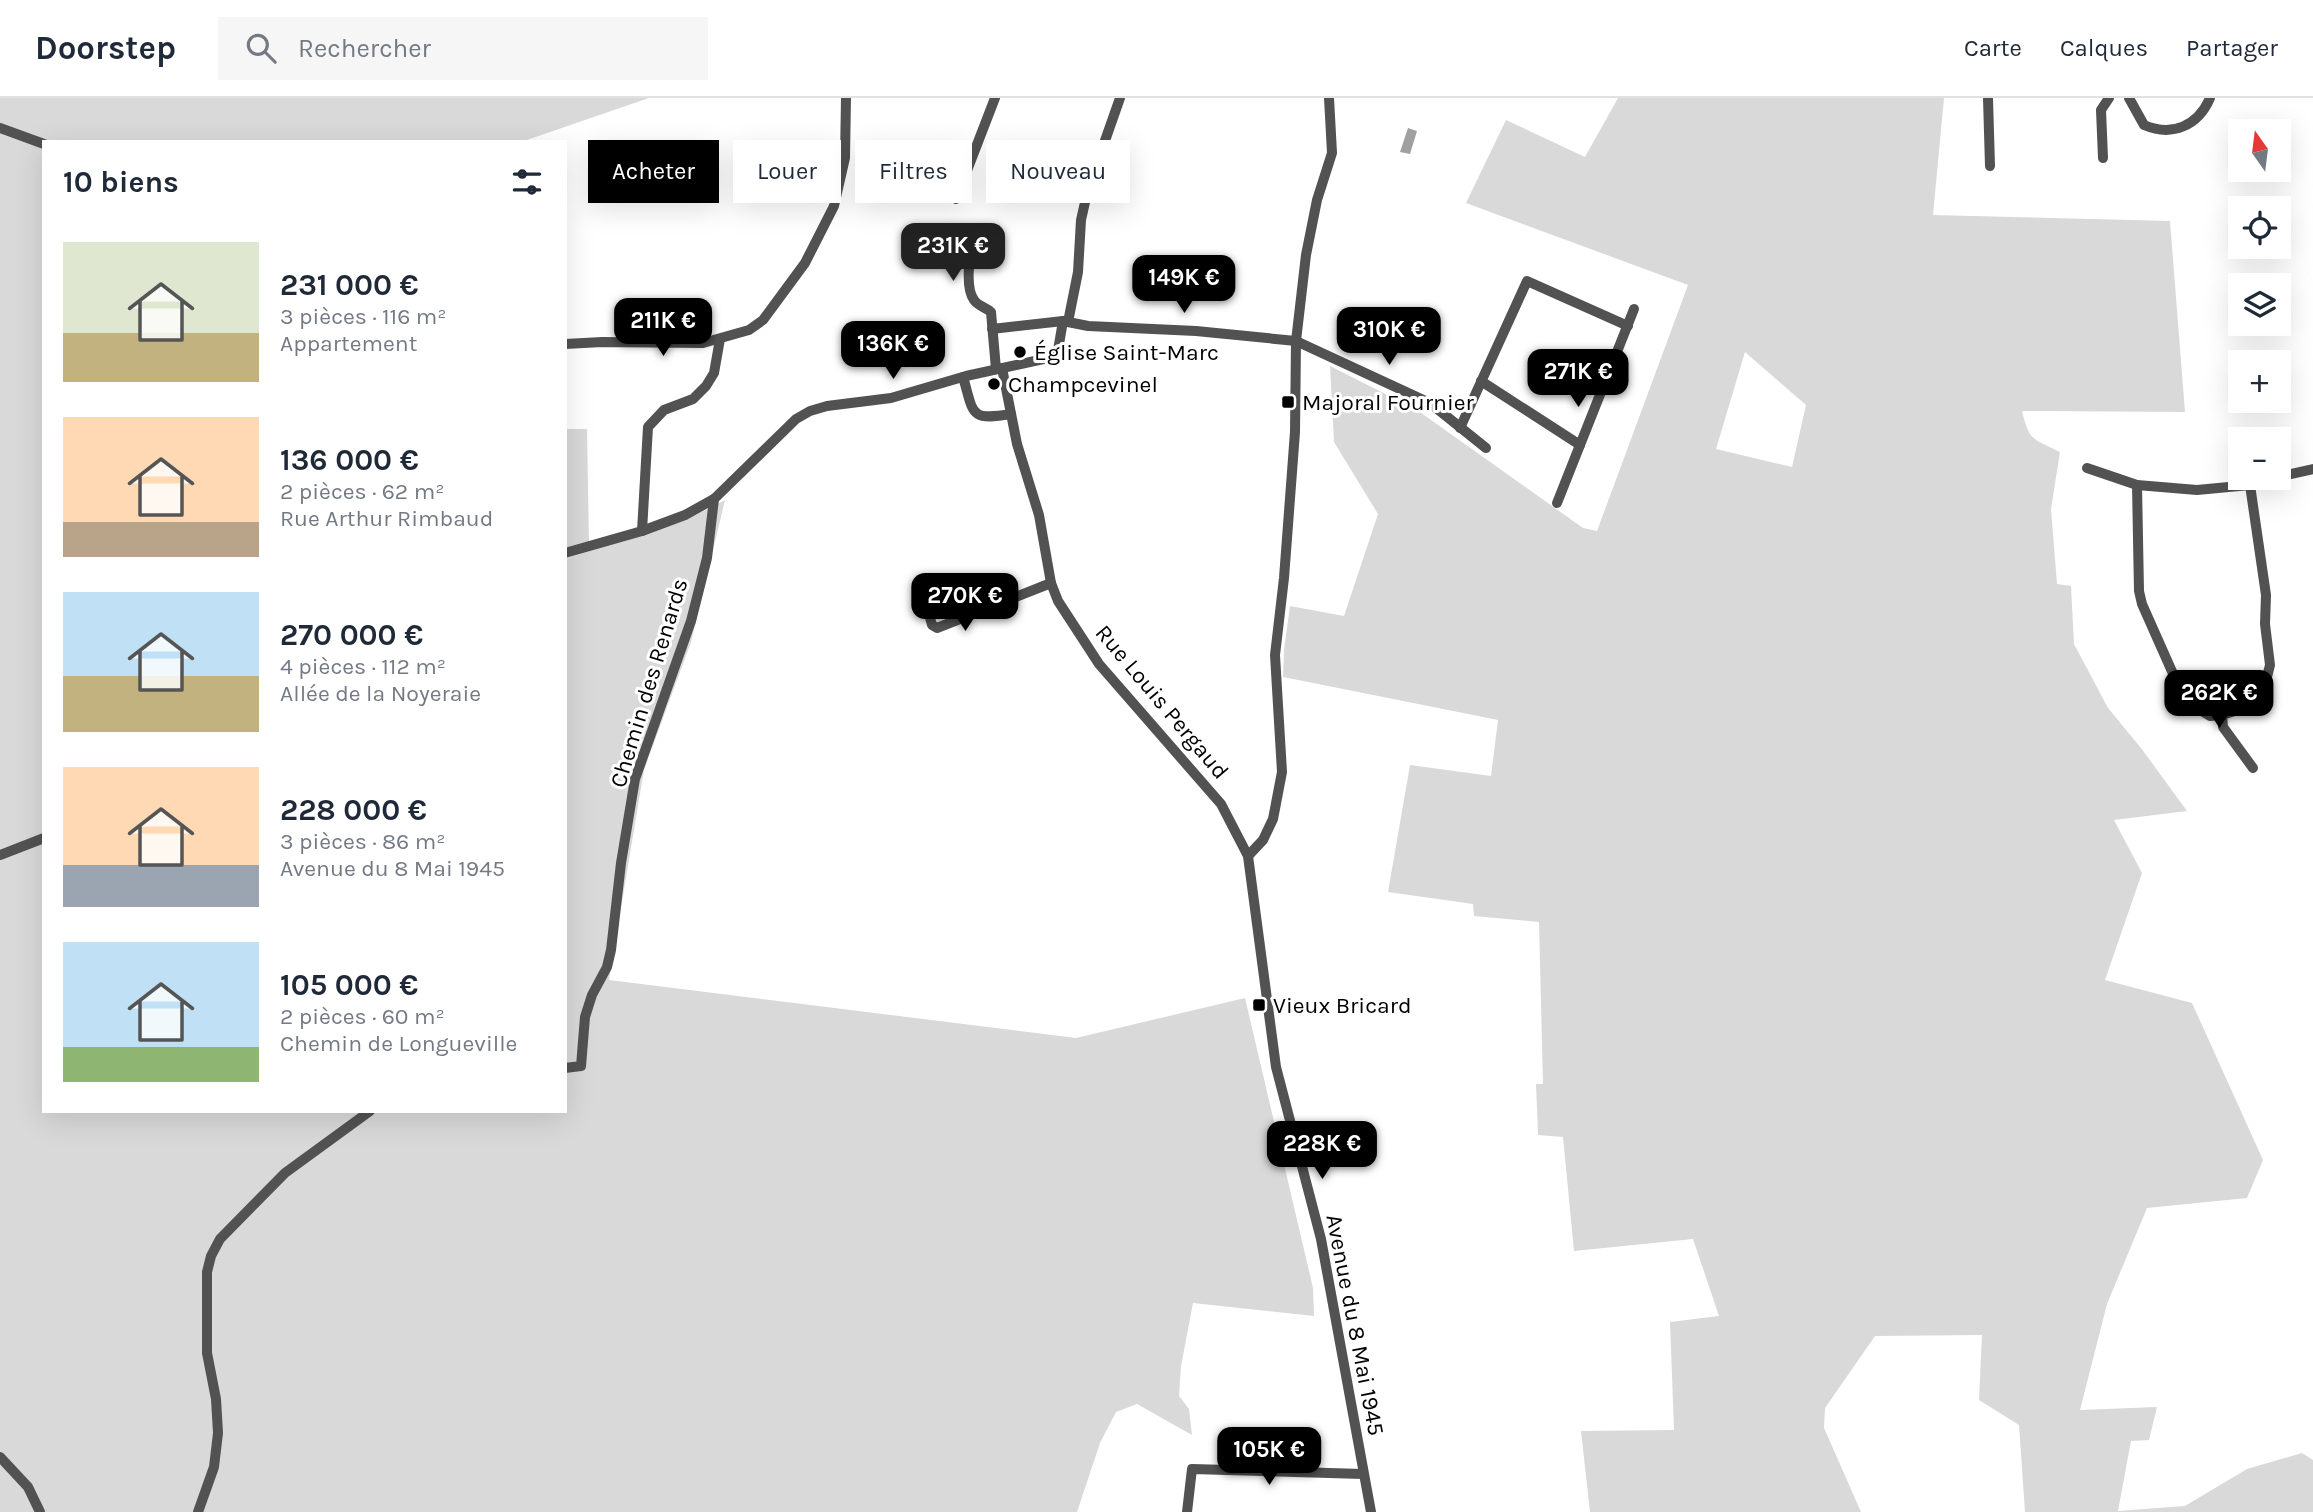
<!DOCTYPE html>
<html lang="fr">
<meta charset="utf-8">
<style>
:root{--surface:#fff;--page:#f6f6f7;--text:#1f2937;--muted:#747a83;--line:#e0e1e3;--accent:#000}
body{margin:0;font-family:Karla,sans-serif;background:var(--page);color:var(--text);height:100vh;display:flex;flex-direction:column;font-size:26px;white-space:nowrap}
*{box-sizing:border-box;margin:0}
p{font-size:23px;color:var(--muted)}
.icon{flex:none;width:38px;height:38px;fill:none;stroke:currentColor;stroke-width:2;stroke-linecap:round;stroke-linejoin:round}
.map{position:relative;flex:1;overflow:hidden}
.side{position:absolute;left:42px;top:42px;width:525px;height:973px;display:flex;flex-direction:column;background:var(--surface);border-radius:0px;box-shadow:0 7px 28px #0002}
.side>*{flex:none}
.hud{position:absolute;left:588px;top:42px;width:665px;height:63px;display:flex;gap:14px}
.needle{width:46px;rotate:346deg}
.buttons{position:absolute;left:2228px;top:21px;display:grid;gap:14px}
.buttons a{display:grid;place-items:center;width:63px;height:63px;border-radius:0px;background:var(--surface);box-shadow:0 7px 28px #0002;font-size:35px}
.price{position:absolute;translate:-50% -60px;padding:0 16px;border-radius:14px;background:var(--accent);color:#fff;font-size:23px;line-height:46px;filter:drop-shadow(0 2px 4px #0008)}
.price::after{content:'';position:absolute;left:50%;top:42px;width:21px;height:16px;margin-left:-10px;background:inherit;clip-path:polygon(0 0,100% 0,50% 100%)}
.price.on{background:#222;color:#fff}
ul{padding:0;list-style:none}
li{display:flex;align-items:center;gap:21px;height:175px;padding:0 21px}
li span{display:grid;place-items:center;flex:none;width:196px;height:140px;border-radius:0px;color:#555}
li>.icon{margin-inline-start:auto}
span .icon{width:84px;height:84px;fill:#fffc;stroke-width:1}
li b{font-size:30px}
h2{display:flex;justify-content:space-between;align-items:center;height:84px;padding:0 21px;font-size:30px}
.chip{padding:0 24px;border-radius:0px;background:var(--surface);box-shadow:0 7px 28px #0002;font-size:24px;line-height:63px}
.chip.on{background:var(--accent);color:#fff}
header{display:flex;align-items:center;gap:42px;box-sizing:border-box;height:98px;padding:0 35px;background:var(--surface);border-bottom:2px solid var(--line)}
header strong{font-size:33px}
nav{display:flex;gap:38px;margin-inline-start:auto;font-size:24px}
.search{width:490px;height:63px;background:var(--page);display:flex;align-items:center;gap:18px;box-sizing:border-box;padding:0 24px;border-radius:0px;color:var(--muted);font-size:26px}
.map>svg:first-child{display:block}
</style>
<header>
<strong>Doorstep</strong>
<div class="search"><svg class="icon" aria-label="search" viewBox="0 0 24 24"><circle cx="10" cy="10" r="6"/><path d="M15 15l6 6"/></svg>Rechercher</div>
<nav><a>Carte</a><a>Calques</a><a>Partager</a></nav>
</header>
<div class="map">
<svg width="2313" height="1414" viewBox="0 0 2313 1414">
<rect width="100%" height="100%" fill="#fff"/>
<!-- green -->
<g fill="#d9d9d9" fill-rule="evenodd">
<path d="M0,0H649L521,44H44V1013H565V461L688,421L725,402L691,544L644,672L609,882L1076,940L1245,900L1313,1190L1314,1218L1193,1205L1181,1268L1179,1298L1189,1311L1192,1337L1137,1306L1116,1314L1100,1345L1077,1414H0Z"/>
<path d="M1618,0H1944L1933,117L2170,123L2185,314L2022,313C2029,343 2033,341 2060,354L2051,411L2057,486L2071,488L2074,546L2108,610L2141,650L2187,713L2114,722L2142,775L2105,882L2192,905L2263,1062L2247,1100L2147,1110L2107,1206L2080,1312L2157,1309L2149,1342L2131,1343L2118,1413L2185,1408L2247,1371L2302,1355L2313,1362V1414H2025L2019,1327L1979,1302L1982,1237L1875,1238L1825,1310L1824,1330L1861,1414H1590L1581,1333L1674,1332L1670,1224L1719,1218L1693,1141L1574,1153L1563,1039L1538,1037L1536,986H1543L1539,824L1474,818L1473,806L1388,794L1410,667L1491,678L1498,622L1283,579L1284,552L1290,508L1344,518L1378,416L1334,344L1330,268L1417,312L1583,430L1597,433L1688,187L1466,105L1506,22L1585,59ZM1745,254L1806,307L1792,369L1716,351Z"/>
<path d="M565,331H587L589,445L565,452Z"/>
</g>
<!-- water -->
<path fill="#a0a0a0" d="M1408,30L1417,33L1410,56L1400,54Z"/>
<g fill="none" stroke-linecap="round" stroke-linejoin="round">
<!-- street -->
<g stroke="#525252" stroke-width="10">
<path d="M1988,0L1990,68"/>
<path d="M2129,0L2144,27C2172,39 2198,28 2210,0"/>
<path d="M0,30L44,46"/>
<path d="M2103,60L2101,12L2109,0"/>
<path d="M956,101L995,0"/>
<path d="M974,131C972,148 963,187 974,202C978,208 985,209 991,214L996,271"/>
<path d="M1068,224L1078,174L1081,122L1088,91L1120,0"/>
<path d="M992,231L1063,223L1088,228L1196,233L1296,243L1430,305L1486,350"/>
<path d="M565,246L602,244L703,245L749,232L763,222L805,165L834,108L845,60L846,0"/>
<path d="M1002,270L1017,346L1039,417L1051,485L1058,503L1099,566L1221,706L1248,758L1276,969L1321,1141L1371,1414"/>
<path d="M963,279C974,316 969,323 1011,316"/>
<path d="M1481,283L1580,347"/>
<path d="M1460,330L1527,183L1628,228"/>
<path d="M2087,370L2137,387L2197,392L2250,387L2277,380"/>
<path d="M2278,379L2313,371"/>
<path d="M2137,387L2139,493L2142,506L2178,587L2197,610L2210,618L2222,617L2241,611L2257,599L2266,583L2270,567L2265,526L2266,497L2250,387"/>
<path d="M1557,405L1634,211"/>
<path d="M642,433L648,329L664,312L693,301L706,288L714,275L720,241"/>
<path d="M565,455L642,433L685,417L714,401L796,321L810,313L827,308L891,300L966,278L1057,258L1063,223"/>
<path d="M920,485L932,527L937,530L1051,485"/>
<path d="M2222,617L2223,629L2253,670"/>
<path d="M0,757L44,740"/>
<path d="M1248,758L1263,742L1273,721L1282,674L1275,557L1284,480L1295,334L1296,243L1306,157L1317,102L1332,55L1329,0"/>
<path d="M565,970L581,968L585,919L592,897L607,869L611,852L621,765L635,681L691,523L707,460L714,401"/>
<path d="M0,1359L28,1389L40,1414"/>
<path d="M198,1414L214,1369L218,1335L216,1301L207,1255V1174L211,1158L220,1141L285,1075L370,1013"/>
<path d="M1187,1414L1192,1371L1363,1376"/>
</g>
</g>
<!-- markers -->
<g fill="#000" stroke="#fff" stroke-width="2.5">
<circle cx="1020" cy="254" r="7"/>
<circle cx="994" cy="286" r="7"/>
<rect x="1281" y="297" width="14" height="14" rx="3.5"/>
<rect x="1252" y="900" width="14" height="14" rx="3.5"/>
</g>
<g text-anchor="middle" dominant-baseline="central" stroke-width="6" stroke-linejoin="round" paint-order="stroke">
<!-- poi labels -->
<g font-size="23" fill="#000" stroke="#fff" text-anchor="start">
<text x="1034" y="254">Église Saint-Marc</text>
<text x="1008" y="286">Champcevinel</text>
<text x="1302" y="304">Majoral Fournier</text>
<text x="1273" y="907">Vieux Bricard</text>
</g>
<!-- street labels -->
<g font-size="23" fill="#000" stroke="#fff">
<text transform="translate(649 585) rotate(-73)">Chemin des Renards</text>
<text transform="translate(1162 604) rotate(50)">Rue Louis Pergaud</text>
<text transform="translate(1355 1227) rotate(79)">Avenue du 8 Mai 1945</text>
</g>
</g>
</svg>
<div class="buttons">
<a><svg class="needle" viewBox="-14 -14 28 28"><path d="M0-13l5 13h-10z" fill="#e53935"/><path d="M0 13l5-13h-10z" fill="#747a83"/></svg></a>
<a><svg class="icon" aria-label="locate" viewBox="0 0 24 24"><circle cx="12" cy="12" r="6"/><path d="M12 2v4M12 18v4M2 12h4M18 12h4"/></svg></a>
<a><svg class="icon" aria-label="layers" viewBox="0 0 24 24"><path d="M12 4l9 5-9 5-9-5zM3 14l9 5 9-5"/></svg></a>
<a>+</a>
<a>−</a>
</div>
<b class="price on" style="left:953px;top:185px">231K €</b>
<b class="price" style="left:1184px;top:217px">149K €</b>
<b class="price" style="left:663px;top:260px">211K €</b>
<b class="price" style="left:1389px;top:269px">310K €</b>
<b class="price" style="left:893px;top:283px">136K €</b>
<b class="price" style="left:1578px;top:311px">271K €</b>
<b class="price" style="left:965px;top:535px">270K €</b>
<b class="price" style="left:2219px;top:632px">262K €</b>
<b class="price" style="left:1322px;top:1083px">228K €</b>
<b class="price" style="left:1269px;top:1389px">105K €</b>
<div class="hud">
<a class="chip on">Acheter</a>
<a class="chip">Louer</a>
<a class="chip">Filtres</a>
<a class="chip">Nouveau</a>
</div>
<section class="side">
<h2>10 biens<svg class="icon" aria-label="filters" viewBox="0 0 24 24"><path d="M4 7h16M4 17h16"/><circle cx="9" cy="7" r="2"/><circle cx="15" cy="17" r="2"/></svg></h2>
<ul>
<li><span style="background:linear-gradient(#dfe7d0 65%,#c2b280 0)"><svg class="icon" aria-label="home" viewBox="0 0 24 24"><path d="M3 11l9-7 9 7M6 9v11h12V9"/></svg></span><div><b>231 000 €</b><p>3 pièces · 116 m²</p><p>Appartement</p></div></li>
<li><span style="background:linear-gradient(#ffd9b3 75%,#b9a48a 0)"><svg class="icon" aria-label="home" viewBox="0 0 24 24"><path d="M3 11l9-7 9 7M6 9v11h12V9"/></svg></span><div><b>136 000 €</b><p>2 pièces · 62 m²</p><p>Rue Arthur Rimbaud</p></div></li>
<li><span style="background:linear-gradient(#bfe0f5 60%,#c2b280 0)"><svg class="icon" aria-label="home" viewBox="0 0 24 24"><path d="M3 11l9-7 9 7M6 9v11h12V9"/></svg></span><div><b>270 000 €</b><p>4 pièces · 112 m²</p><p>Allée de la Noyeraie</p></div></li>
<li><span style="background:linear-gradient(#ffd9b3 70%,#9aa5b1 0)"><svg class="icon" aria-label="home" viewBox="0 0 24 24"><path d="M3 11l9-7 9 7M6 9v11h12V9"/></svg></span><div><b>228 000 €</b><p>3 pièces · 86 m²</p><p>Avenue du 8 Mai 1945</p></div></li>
<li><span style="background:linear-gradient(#bfe0f5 75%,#8fb573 0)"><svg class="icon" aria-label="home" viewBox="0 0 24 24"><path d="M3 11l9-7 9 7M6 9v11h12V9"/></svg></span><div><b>105 000 €</b><p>2 pièces · 60 m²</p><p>Chemin de Longueville</p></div></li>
</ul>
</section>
</div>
